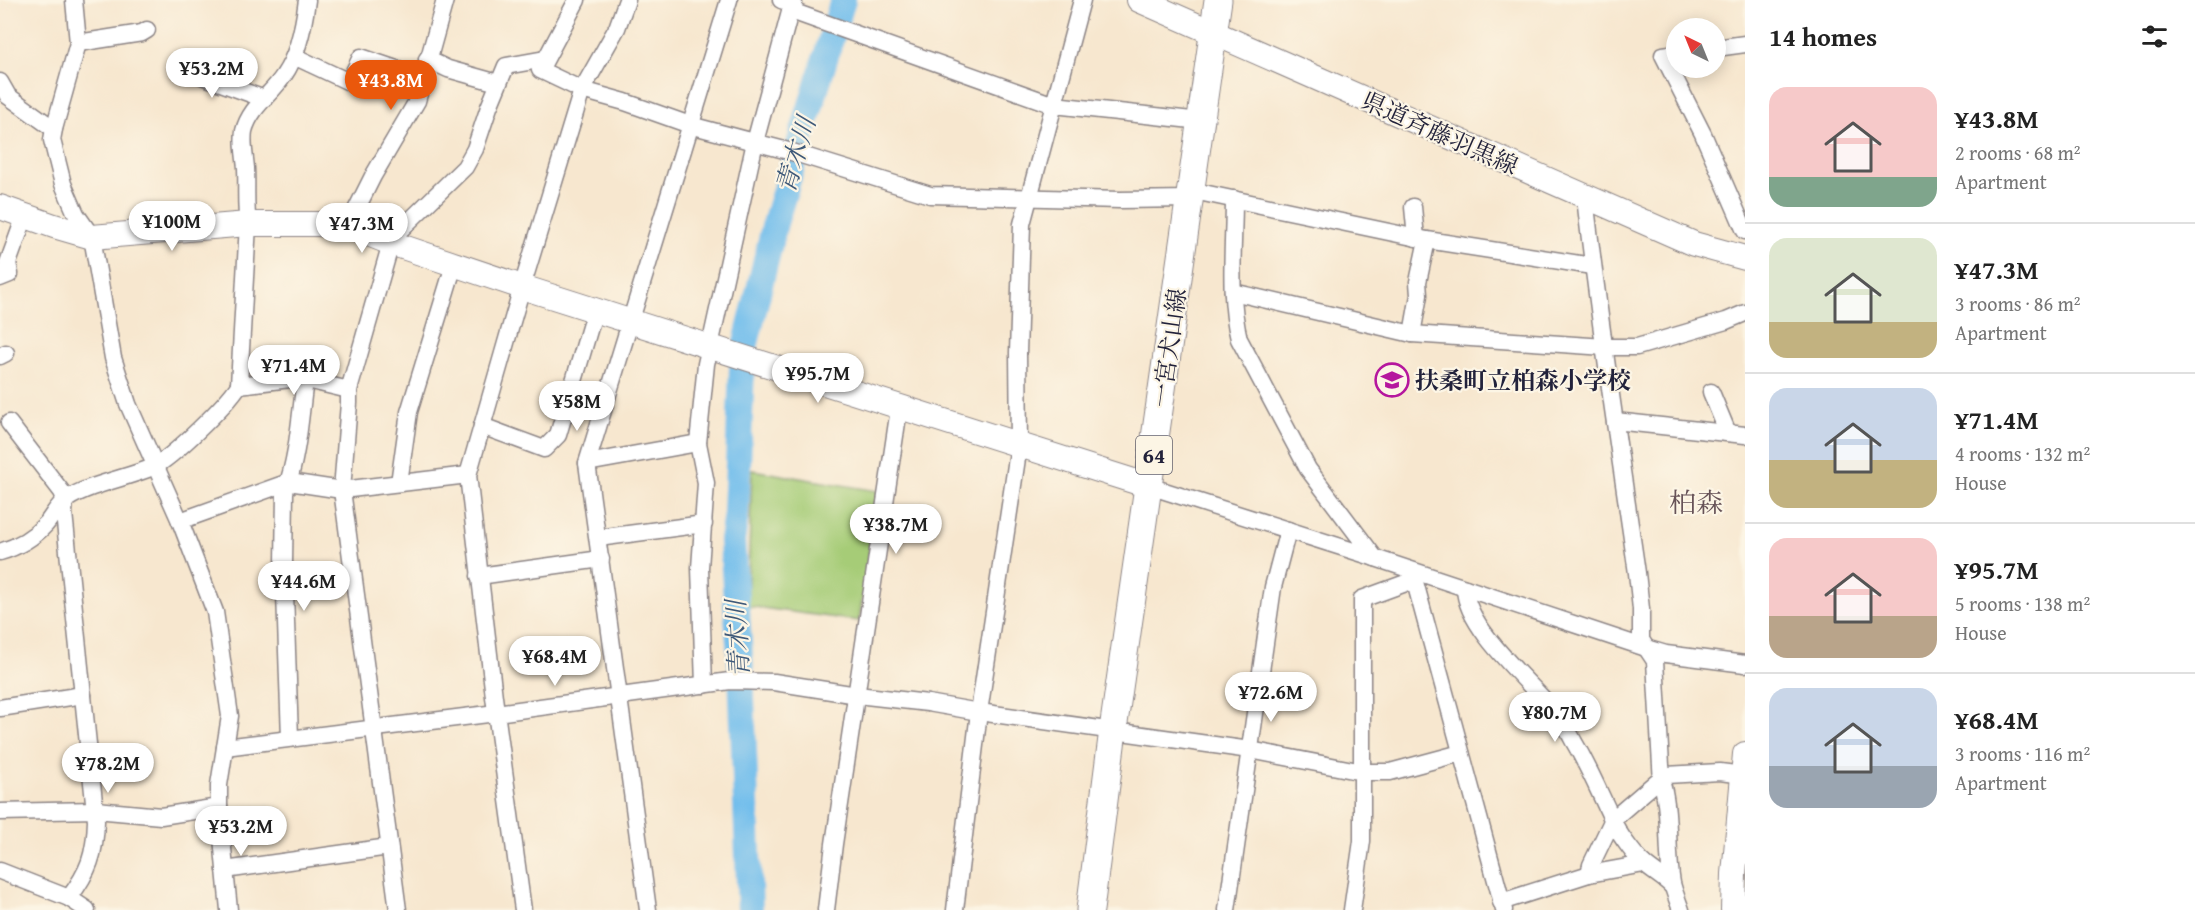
<!DOCTYPE html>
<meta charset="utf-8">
<style>
:root{--surface:#fff;--page:#f6f6f6;--text:#222;--muted:#767676;--line:#e0e0e0;--accent:#ea580c}
body{margin:0;font-family:"Gentium Book Plus","Noto Serif JP",serif;background:var(--page);color:var(--text);height:100vh;display:flex;flex-direction:column;font-size:22px;white-space:nowrap}
*{box-sizing:border-box;margin:0}
p{font-size:20px;color:var(--muted)}
.icon{flex:none;width:33px;height:33px;fill:none;stroke:currentColor;stroke-width:2;stroke-linecap:round;stroke-linejoin:round}
.map{position:relative;flex:1;overflow:hidden}
.panel{display:flex;flex-direction:column;background:var(--surface);width:450px}
.panel>*{flex:none}
.needle{width:39px;rotate:317deg}
.fabs{position:absolute;left:1666px;top:18px;display:grid;gap:12px}
.fabs a{display:grid;place-items:center;width:60px;height:60px;border-radius:50%;background:var(--surface);box-shadow:0 3px 15px #0003;font-size:30px}
.price{position:absolute;translate:-50% -51px;padding:0 14px;border-radius:21px;background:#fff;color:#222;font-size:20px;line-height:39px;filter:drop-shadow(0 2px 3px #0008)}
.price::after{content:'';position:absolute;left:50%;top:36px;width:18px;height:14px;margin-left:-9px;background:inherit;clip-path:polygon(0 0,100% 0,50% 100%)}
.price.on{background:var(--accent);color:#fff}
ul{padding:0;list-style:none}
li{display:flex;align-items:center;gap:18px;height:150px;padding:0 24px}
li+li{border-top:2px solid var(--line)}
li span{display:grid;place-items:center;flex:none;width:168px;height:120px;border-radius:18px;color:#555}
li>.icon{margin-inline-start:auto}
span .icon{width:72px;height:72px;fill:#fffc;stroke-width:1}
li b{font-size:26px}
h2{display:flex;justify-content:space-between;align-items:center;height:72px;padding:0 24px;font-size:26px}
main{display:flex;flex:1;min-height:0}
.map>svg:first-child{display:block}
</style>
<main>
<div class="map">
<svg width="1745" height="910" viewBox="0 0 1745 910">
<rect width="100%" height="100%" fill="#fcf5e5"/>
<filter id="ink" filterUnits="userSpaceOnUse"><feTurbulence type="fractalNoise" baseFrequency=".0167" numOctaves="2"/><feDisplacementMap in="SourceGraphic" scale="12" xChannelSelector="R" yChannelSelector="G"/><feConvolveMatrix kernelMatrix="1 2 1 2 8 2 1 2 1" color-interpolation-filters="sRGB"/></filter>
<filter id="wash" filterUnits="userSpaceOnUse"><feTurbulence type="fractalNoise" baseFrequency=".008" numOctaves="4" result="noise"/><feDisplacementMap in="SourceGraphic" scale="24" xChannelSelector="R" yChannelSelector="G"/><feGaussianBlur stdDeviation="1.35" result="paint"/><feColorMatrix in="noise" values="0 0 0 0 0 0 0 0 0 0 0 0 0 0 0 0 0 1.4 0 .05"/><feComposite in="paint" operator="in"/></filter>
<g filter="url(#wash)">
<rect width="100%" height="100%" fill="#f7e7cf"/>
<!-- green -->
<path fill="#a6cc77" stroke="#647759" stroke-width="1.5" d="M752,470L878,491L859,621L747,606Z"/>
<g fill="none" stroke-linecap="round" stroke-linejoin="round">
<!-- river -->
<g stroke="#72beec" stroke-width="26">
<path d="M745,347L775,223L843,0"/>
<path d="M742,368L736,513L732,541L741,671L750,910"/>
</g>
</g>
</g>
<g filter="url(#ink)">
<g fill="none" stroke-linecap="round" stroke-linejoin="round">
<defs>
<g id="street">
<path d="M74,0L78,43L54,129L52,140L63,184L76,214L92,237L113,358L128,404L180,521L215,612L230,716L219,785V807L229,910"/>
<path d="M577,0L540,70L582,90L625,102L690,125L792,152L930,195L1120,200L1190,199"/>
<path d="M781,0L794,4L790,12L797,13L1054,105L1201,121"/>
<path d="M78,43L142,33L147,30"/>
<path d="M1716,48L1745,44"/>
<path d="M1677,53L1663,55L1703,134L1745,231"/>
<path d="M293,59H300L349,82L361,57L423,78"/>
<path d="M427,59L448,69L498,83"/>
<path d="M189,60L202,76L262,98"/>
<path d="M0,82L8,96L54,129"/>
<path d="M1189,190L1427,240L1592,266"/>
<path d="M1585,197C1599,323 1619,448 1637,573L1641,609V640L1655,661L1662,783C1671,816 1666,850 1672,883C1674,892 1678,901 1681,910"/>
<path d="M1234,199C1234,245 1228,295 1239,339L1308,469L1375,558"/>
<path d="M1413,207L1416,238"/>
<path d="M348,226L373,176L417,101L445,0"/>
<path d="M0,278L10,274L8,263L25,216"/>
<path d="M1233,292L1412,334L1605,347H1637L1726,321L1745,313"/>
<path d="M1412,334L1419,295L1418,282L1427,240"/>
<path d="M0,356L6,353"/>
<path d="M239,385L299,378L349,390"/>
<path d="M1711,392L1728,433"/>
<path d="M1615,421L1745,435"/>
<path d="M9,423L62,492L65,499L64,513L96,821C95,855 89,871 69,898"/>
<path d="M482,426L544,449L558,435L595,310"/>
<path d="M587,463L698,443"/>
<path d="M399,483L409,412L454,265"/>
<path d="M1149,486L1363,554L1649,649L1666,654L1745,664"/>
<path d="M180,521L289,482L342,490L468,475"/>
<path d="M598,538L704,524"/>
<path d="M0,552C17,547 34,537 46,524C53,516 58,504 67,499C90,484 127,478 153,467C172,458 227,404 239,385L248,224C245,205 247,187 246,168C245,157 242,143 244,131C250,107 272,94 284,75C298,55 304,24 307,0"/>
<path d="M1412,571L1504,910"/>
<path d="M479,576L601,559"/>
<path d="M1465,588C1465,628 1532,684 1557,714C1564,722 1569,733 1574,742C1590,769 1602,799 1616,827C1621,837 1636,857 1644,864C1653,872 1663,877 1672,886"/>
<path d="M704,685L700,568L706,483L698,443L706,364L755,142L790,12"/>
<path d="M0,708L83,695"/>
<path d="M290,738L284,564L285,492C298,457 300,417 305,380"/>
<path d="M225,747L496,713L730,681L774,682L857,695L928,703L979,712L1250,750L1363,772H1390L1461,753"/>
<path d="M0,812L96,810L161,816L219,807"/>
<path d="M225,870L389,847"/>
<path d="M0,871L69,898L87,910"/>
<path d="M1589,874L1591,865L1613,819L1662,777L1666,775L1720,772L1743,775"/>
<path d="M1501,902L1589,874L1644,864"/>
<path d="M398,910L342,490L349,403V390L391,243L395,235L465,167L475,149L489,107L506,66L545,59"/>
<path d="M523,910L494,697L468,475L522,287L582,90L617,28L627,0"/>
<path d="M648,910L587,463L729,0"/>
<path d="M826,910L834,844L899,409"/>
<path d="M955,910L979,712L1019,445L1018,353L1022,224L1082,0"/>
<path d="M1227,910L1273,587L1288,530"/>
<path d="M1352,910L1362,841V599L1414,580"/>
</g>
<g id="secondary">
<path d="M1139,0L1694,244L1745,258"/>
<path d="M0,207L54,226L92,237L248,224H318L348,226L391,243L522,287L1149,486"/>
<path d="M1733,910L1734,874L1745,754"/>
</g>
<path id="primary" d="M1090,910L1113,730L1218,0"/>
</defs>
<!-- street casing -->
<use href="#street" stroke="#8c8485" stroke-width="19"/>
<!-- secondary casing -->
<use href="#secondary" stroke="#8c8485" stroke-width="26"/>
<!-- primary casing -->
<use href="#primary" stroke="#8c8485" stroke-width="29"/>
<!-- street -->
<use href="#street" stroke="#fff" stroke-width="16"/>
<!-- secondary -->
<use href="#secondary" stroke="#fff" stroke-width="24"/>
<!-- primary -->
<use href="#primary" stroke="#fff" stroke-width="27"/>
</g>
</g>
<!-- icons -->
<defs>
<symbol id="school-ring" viewBox="-11 -11 22 22"><circle r="9.5" fill="#fcf5e5" stroke="#b5179e" stroke-width="1.5"/><path d="M0-5L7-2L0 1L-7-2ZM-4 1L0 2.5L4 1V4Q0 6-4 4Z" fill="#b5179e"/></symbol>
</defs>
<g fill-rule="evenodd">
<use href="#school-ring" x="1373" y="361" width="38" height="38"/>
</g>
<g text-anchor="middle" dominant-baseline="central" stroke-width="4.5" stroke-linejoin="round" paint-order="stroke">
<!-- shield labels -->
<rect fill="#fcf5e5" stroke="#63616e" stroke-width="1.5" x="1136" y="436" width="36" height="38" rx="4.5"/>
<g font-size="22" font-weight="bold" fill="#22223b">
<text x="1154" y="455">64</text>
</g>
<!-- street labels -->
<g font-size="24" fill="#22223b" stroke="#fcf5e5">
<text transform="translate(1440 133) rotate(24)">県道斉藤羽黒線</text>
<text transform="translate(1169 348) rotate(-82)">一宮犬山線</text>
</g>
<!-- poi labels -->
<g font-size="24" font-weight="bold" fill="#22223b" stroke="#fcf5e5" text-anchor="start">
<text x="1415" y="380">扶桑町立柏森小学校</text>
</g>
<!-- water labels -->
<g font-size="26" font-style="italic" fill="#3e5979" stroke="#fcf5e5">
<text transform="translate(795 155) rotate(-73)">青木川</text>
<text transform="translate(737 639) rotate(-93)">青木川</text>
</g>
<!-- quarter labels -->
<g font-size="27" fill="#675358" stroke="#fcf5e5">
<text x="1696" y="502">柏森</text>
</g>
</g>
</svg>
<div class="fabs">
<a><svg class="needle" viewBox="-14 -14 28 28"><path d="M0-13l5 13h-10z" fill="#e53935"/><path d="M0 13l5-13h-10z" fill="#767676"/></svg></a>
</div>
<b class="price" style="left:212px;top:99px">¥53.2M</b>
<b class="price on" style="left:391px;top:111px">¥43.8M</b>
<b class="price" style="left:172px;top:252px">¥100M</b>
<b class="price" style="left:362px;top:254px">¥47.3M</b>
<b class="price" style="left:294px;top:396px">¥71.4M</b>
<b class="price" style="left:818px;top:404px">¥95.7M</b>
<b class="price" style="left:577px;top:432px">¥58M</b>
<b class="price" style="left:896px;top:555px">¥38.7M</b>
<b class="price" style="left:304px;top:612px">¥44.6M</b>
<b class="price" style="left:555px;top:687px">¥68.4M</b>
<b class="price" style="left:1271px;top:723px">¥72.6M</b>
<b class="price" style="left:1555px;top:743px">¥80.7M</b>
<b class="price" style="left:108px;top:794px">¥78.2M</b>
<b class="price" style="left:241px;top:857px">¥53.2M</b>
</div>
<section class="panel">
<h2>14 homes<svg class="icon" aria-label="filters" viewBox="0 0 24 24"><path d="M4 7h16M4 17h16"/><circle cx="9" cy="7" r="2"/><circle cx="15" cy="17" r="2"/></svg></h2>
<ul>
<li><span style="background:linear-gradient(#f6c9c9 75%,#7fa58c 0)"><svg class="icon" aria-label="home" viewBox="0 0 24 24"><path d="M3 11l9-7 9 7M6 9v11h12V9"/></svg></span><div><b>¥43.8M</b><p>2 rooms · 68 m²</p><p>Apartment</p></div></li>
<li><span style="background:linear-gradient(#dfe7d0 70%,#c2b280 0)"><svg class="icon" aria-label="home" viewBox="0 0 24 24"><path d="M3 11l9-7 9 7M6 9v11h12V9"/></svg></span><div><b>¥47.3M</b><p>3 rooms · 86 m²</p><p>Apartment</p></div></li>
<li><span style="background:linear-gradient(#c9d6e8 60%,#c2b280 0)"><svg class="icon" aria-label="home" viewBox="0 0 24 24"><path d="M3 11l9-7 9 7M6 9v11h12V9"/></svg></span><div><b>¥71.4M</b><p>4 rooms · 132 m²</p><p>House</p></div></li>
<li><span style="background:linear-gradient(#f6c9c9 65%,#b9a48a 0)"><svg class="icon" aria-label="home" viewBox="0 0 24 24"><path d="M3 11l9-7 9 7M6 9v11h12V9"/></svg></span><div><b>¥95.7M</b><p>5 rooms · 138 m²</p><p>House</p></div></li>
<li><span style="background:linear-gradient(#c9d6e8 65%,#9aa5b1 0)"><svg class="icon" aria-label="home" viewBox="0 0 24 24"><path d="M3 11l9-7 9 7M6 9v11h12V9"/></svg></span><div><b>¥68.4M</b><p>3 rooms · 116 m²</p><p>Apartment</p></div></li>
</ul>
</section>
</main>
